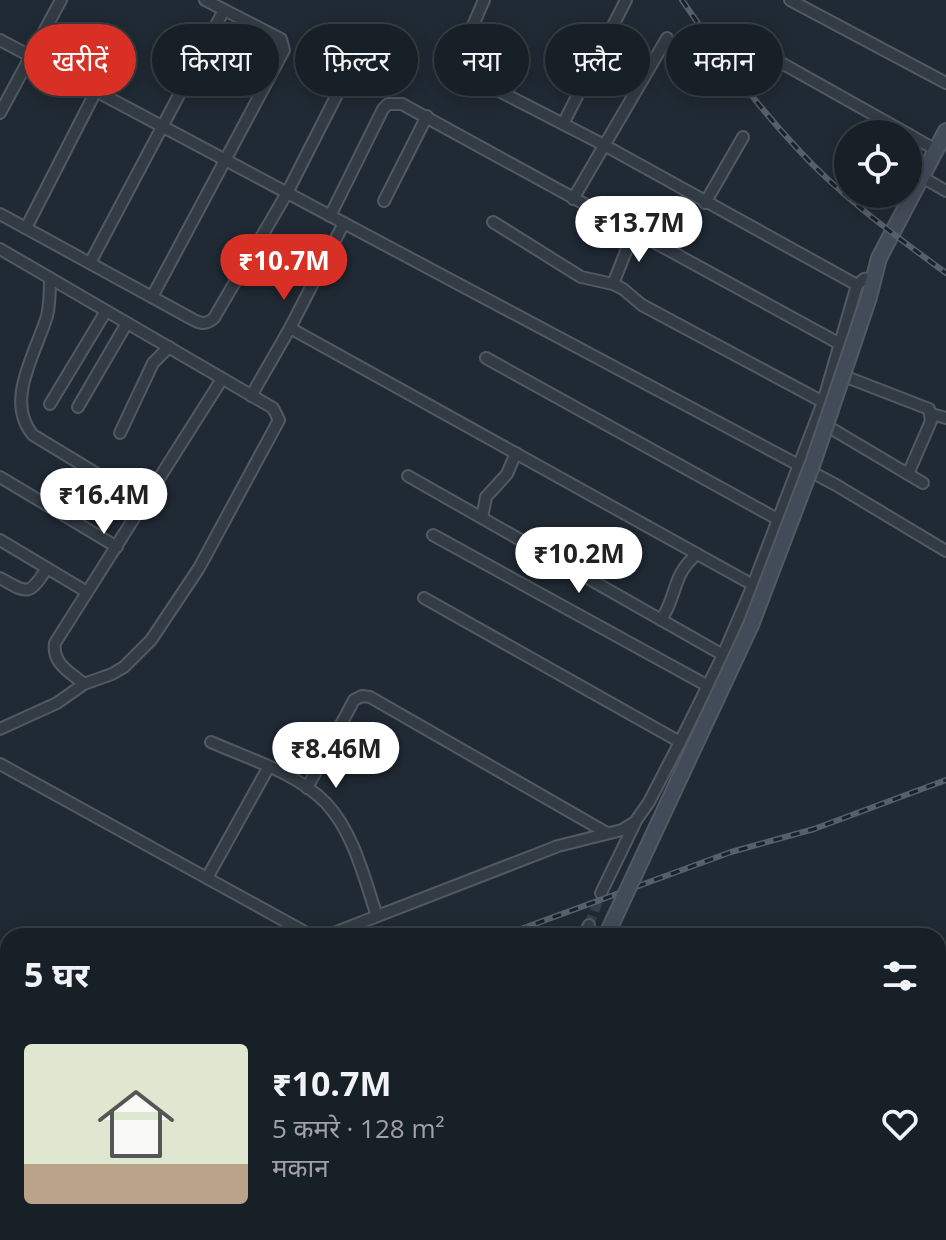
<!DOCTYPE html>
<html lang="hi">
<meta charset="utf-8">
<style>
:root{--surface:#182027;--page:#21282f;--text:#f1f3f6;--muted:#9fa3a7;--line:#363e44;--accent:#d93025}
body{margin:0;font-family:"Open Sans","Noto Sans Devanagari",sans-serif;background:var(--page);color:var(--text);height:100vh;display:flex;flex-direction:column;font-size:30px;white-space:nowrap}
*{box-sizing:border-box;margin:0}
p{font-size:26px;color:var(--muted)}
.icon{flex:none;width:44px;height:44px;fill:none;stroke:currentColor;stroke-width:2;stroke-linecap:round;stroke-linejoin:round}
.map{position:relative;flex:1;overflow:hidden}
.sheet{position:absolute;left:0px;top:928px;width:946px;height:312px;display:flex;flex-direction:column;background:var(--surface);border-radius:24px 24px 0 0;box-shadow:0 4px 20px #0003,0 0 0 2px var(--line)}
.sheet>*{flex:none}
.banner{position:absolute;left:24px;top:24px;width:898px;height:72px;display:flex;gap:16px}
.controls{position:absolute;left:834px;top:120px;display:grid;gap:16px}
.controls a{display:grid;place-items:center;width:88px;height:88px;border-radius:50%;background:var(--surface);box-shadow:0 4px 20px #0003,0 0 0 2px var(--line);font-size:40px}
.price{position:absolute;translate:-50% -68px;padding:0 18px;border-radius:28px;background:#fff;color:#222;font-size:26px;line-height:52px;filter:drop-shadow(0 2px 4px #0008)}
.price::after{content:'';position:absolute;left:50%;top:48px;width:24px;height:18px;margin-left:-12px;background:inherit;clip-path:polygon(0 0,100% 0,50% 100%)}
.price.selected{background:var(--accent);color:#fff}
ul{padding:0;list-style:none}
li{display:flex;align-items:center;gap:24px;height:200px;padding:0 24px}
li span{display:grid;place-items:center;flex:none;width:224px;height:160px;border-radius:8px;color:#555}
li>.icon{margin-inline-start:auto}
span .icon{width:96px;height:96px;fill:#fffc;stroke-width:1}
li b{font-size:34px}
h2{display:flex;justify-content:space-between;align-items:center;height:96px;padding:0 24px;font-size:34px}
.pill{padding:0 28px;border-radius:36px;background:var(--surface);box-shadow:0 4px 20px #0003,0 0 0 2px var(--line);font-size:28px;line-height:72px}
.pill.selected{background:var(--accent);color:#fff}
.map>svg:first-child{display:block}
</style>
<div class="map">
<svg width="946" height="1240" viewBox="0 0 946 1240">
<rect width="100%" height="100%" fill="#202a34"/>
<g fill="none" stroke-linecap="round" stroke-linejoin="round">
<!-- street-tunnel -->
<path stroke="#353f49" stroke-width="10" stroke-dasharray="10 5" stroke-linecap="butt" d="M589,925L601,893"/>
<defs>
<g id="street">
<path d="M484,0L458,60L460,71L604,145L857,285"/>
<path d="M790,0L946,83"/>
<path d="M0,40L836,485L946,551"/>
<path d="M769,56L908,134"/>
<path d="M0,113L61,0"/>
<path d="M563,124L626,0"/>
<path d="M908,134L936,150"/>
<path d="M922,177L946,191"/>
<path d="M573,199L667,38"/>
<path d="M384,201L427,116"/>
<path d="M705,203L743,137"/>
<path d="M0,214L192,319C201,324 206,325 214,318L287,193L348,73"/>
<path d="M330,216L383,109L388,104H402L840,344"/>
<path d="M493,222L581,277L613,284L623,289L642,305L823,402"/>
<path d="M26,228L96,91"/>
<path d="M0,249L273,408L279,420L199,568L151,640L124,667L112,674L84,684L57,703L0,729"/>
<path d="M90,263L224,10"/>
<path d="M50,278C50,291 50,304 47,316C36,353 4,401 33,435L145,503"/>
<path d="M613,284L634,231"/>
<path d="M152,297L284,50L281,39L205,0"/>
<path d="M290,328L753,585"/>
<path d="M486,358L779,520"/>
<path d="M836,373L929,409L931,421L908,474"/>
<path d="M251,396L290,328L344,223"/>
<path d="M50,404L106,311"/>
<path d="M78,407L127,323"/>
<path d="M931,414L946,418"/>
<path d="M822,423L923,483"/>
<path d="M120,433L153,363L169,347"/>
<path d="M408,476L723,655"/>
<path d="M0,477L117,547"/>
<path d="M482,518L486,497L507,474L516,453"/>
<path d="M433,535L708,686"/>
<path d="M0,540L87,592"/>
<path d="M0,578C28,594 29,596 47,568"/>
<path d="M424,598L680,742"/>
<path d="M661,620C678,595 671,576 697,554"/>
<path d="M84,684C70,672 52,664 55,643L222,379"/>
<path d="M211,742C249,759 297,773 326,803C354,833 364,878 377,916"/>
<path d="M0,764L312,936"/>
<path d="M307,788L354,700L362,696L370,697L607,833"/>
<path d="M207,878L268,768"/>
<path d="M601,893L635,823"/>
<path d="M326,936L558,846L622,830L635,822L649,802L680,742L723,655L753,585L823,402L857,285L864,279L874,278"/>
<path d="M584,936L589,925"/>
<path d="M938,1048L946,1029"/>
<path d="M0,1059L8,1056"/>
<path d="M938,1130L946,1134"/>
<path d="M422,1240L427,1232"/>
<path d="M604,1240L608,1232"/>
<path d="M719,1240V1232"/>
<path d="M852,1240L856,1232"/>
</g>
<g id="secondary">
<path d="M869,297L879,258L946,131"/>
<path d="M437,1240L442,1232"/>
</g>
</defs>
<!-- street casing -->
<use href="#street" stroke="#515a63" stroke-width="14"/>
<!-- secondary casing -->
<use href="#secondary" stroke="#515a63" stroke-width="18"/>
<!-- street -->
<use href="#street" stroke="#333c45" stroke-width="10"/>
<!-- secondary -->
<use href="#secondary" stroke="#424b58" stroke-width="14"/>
<defs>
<g id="rail">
<path d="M682,0C717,51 753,101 795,146C839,195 893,234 946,273"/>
<path d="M502,936L731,852L814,829L946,780"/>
<path d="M0,1120L8,1117"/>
</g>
</defs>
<!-- rail casing -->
<use href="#rail" stroke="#55606c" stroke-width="6"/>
<!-- rail -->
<use href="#rail" stroke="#192129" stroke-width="3" stroke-dasharray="9" stroke-linecap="butt"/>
<defs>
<path id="secondary-bridge" d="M606,936L751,625L814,460L869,297"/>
</defs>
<!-- secondary-bridge casing -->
<use href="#secondary-bridge" stroke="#515a63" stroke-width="18" stroke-linecap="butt"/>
<!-- secondary-bridge -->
<use href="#secondary-bridge" stroke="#424b58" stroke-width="14"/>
</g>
</svg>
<div class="controls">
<a><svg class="icon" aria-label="locate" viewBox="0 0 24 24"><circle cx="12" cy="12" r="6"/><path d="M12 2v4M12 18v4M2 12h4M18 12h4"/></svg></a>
</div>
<b class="price" style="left:639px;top:264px">₹13.7M</b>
<b class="price selected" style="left:284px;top:302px">₹10.7M</b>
<b class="price" style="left:104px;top:536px">₹16.4M</b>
<b class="price" style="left:579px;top:595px">₹10.2M</b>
<b class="price" style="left:336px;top:790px">₹8.46M</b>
<div class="banner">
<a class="pill selected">खरीदें</a>
<a class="pill">किराया</a>
<a class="pill">फ़िल्टर</a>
<a class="pill">नया</a>
<a class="pill">फ़्लैट</a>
<a class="pill">मकान</a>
</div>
<section class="sheet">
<h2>5 घर<svg class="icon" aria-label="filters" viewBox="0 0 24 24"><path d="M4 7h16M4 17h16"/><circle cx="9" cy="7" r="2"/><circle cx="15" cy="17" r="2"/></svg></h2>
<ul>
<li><span style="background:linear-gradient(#dfe7d0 75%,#b9a48a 0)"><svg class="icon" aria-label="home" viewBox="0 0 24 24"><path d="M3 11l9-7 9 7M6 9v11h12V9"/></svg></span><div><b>₹10.7M</b><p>5 कमरे · 128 m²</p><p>मकान</p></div><svg class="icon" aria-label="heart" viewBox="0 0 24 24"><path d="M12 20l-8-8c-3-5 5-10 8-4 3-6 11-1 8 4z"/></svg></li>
</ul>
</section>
</div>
